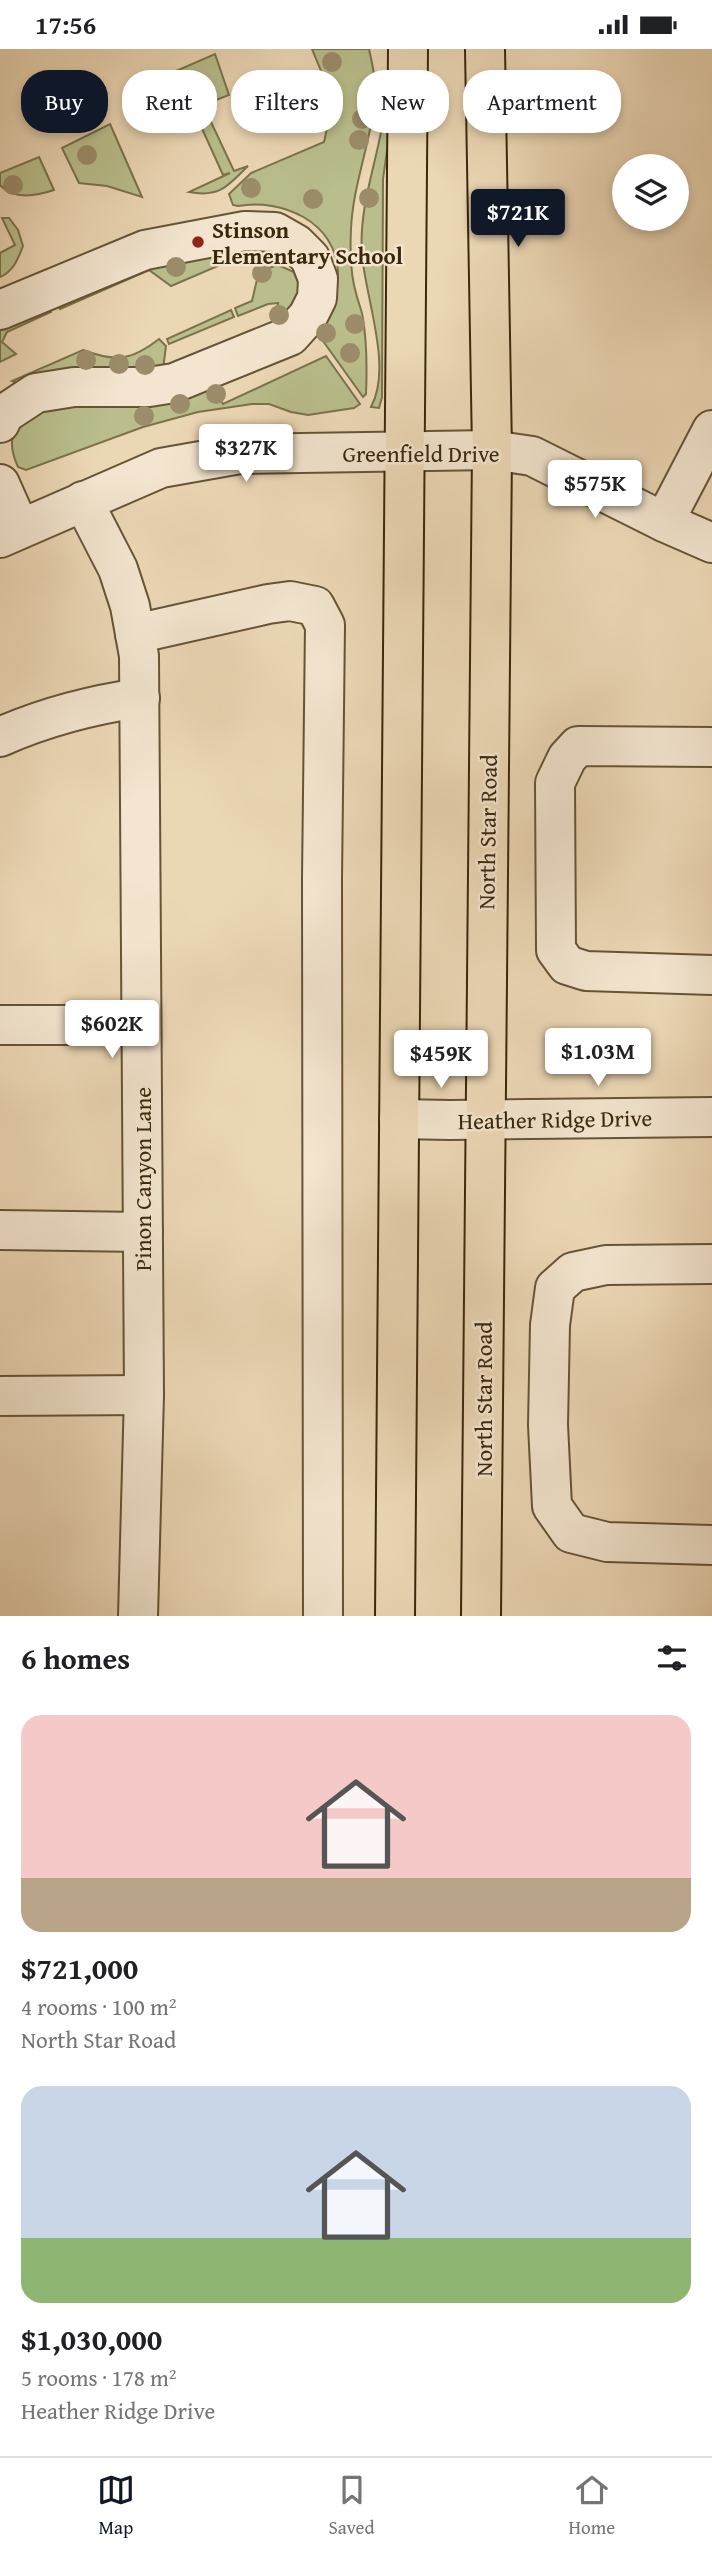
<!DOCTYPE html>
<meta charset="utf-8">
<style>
:root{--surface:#fff;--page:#f6f6f6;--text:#202124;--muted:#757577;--line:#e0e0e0;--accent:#111827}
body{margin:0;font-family:"Gentium Book Plus",serif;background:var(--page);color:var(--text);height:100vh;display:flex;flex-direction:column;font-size:26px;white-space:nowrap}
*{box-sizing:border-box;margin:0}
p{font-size:23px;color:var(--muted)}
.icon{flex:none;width:38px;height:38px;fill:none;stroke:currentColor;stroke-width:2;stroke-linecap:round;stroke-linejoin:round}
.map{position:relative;height:1567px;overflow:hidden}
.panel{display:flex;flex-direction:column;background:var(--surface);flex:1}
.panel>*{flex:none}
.banner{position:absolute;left:21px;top:21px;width:670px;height:63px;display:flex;gap:14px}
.tools{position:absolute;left:612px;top:105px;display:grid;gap:14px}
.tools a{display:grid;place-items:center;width:77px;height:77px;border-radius:50%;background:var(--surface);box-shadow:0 4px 10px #0003;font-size:35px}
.price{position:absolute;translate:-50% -60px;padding:0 16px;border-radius:7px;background:#fff;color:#222;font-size:23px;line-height:46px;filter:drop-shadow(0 2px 4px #0008)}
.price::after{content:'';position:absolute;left:50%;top:42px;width:21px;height:16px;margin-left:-10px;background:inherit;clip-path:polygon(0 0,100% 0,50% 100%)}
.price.current{background:var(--accent);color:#fff}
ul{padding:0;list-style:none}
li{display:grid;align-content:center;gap:14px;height:371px;padding:0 21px}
li span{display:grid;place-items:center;height:217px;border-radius:21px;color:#555}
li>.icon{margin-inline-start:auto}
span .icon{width:126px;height:126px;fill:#fffc;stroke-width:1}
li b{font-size:30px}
h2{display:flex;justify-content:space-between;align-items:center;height:84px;padding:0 21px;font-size:30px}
.chip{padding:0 24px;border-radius:28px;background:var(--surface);box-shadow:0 4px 10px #0003;font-size:24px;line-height:63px}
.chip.current{background:var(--accent);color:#fff}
.status{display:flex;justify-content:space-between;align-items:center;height:49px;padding:0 35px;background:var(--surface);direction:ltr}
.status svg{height:19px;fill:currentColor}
.tabs{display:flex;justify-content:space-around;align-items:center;height:98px;border-top:2px solid var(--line);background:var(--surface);font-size:19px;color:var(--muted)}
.tabs a{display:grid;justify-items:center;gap:4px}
.tabs .current{color:var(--accent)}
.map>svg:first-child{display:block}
</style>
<div class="status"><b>17:56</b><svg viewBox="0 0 49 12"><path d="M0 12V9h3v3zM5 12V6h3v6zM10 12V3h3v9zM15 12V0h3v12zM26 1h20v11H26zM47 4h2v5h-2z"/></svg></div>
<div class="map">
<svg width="712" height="1567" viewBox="0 0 712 1567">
<rect width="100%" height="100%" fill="#ecd7b5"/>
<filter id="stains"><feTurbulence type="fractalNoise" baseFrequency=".00286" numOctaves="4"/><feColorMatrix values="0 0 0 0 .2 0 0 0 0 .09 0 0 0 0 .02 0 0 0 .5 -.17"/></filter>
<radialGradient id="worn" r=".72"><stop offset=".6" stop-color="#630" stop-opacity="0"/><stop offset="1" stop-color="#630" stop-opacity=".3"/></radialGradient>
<!-- green -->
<g fill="#b9be8c" stroke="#7a734c" stroke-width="2">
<path d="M312,0H369C372,14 376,28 375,43C373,89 353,133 351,180C350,201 350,224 356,244C358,253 362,261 363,270C367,294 367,321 366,345L363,348L318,285C327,265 339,245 338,223C336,173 282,149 238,157L233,156L229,145L251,124L324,93L333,51Z"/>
<path d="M215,5L229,46L203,56L234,122L248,117C228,136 221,149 189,143L230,124L223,126L176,22Z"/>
<path d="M386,50H390L393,59L383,130L382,348L379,359L371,358C393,318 365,248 362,205C358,152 382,102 386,50Z"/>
<path d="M110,75L142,148L107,137L79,134L62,99Z"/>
<path d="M39,108L54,141C36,147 13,151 0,136V124Z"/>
<path d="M2,169H9L18,181L23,197C18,210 13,223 0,228V204L15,196Z"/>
<path d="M254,198L255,201L171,237L149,221L60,260L59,255L139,220Z"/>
<path d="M278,216L294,223L300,236L295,260L275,277L278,254L268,255L238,267L235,259L252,252L259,222Z"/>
<path d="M50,259L51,263L7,283L2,293L16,305L0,313V280Z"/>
<path d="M231,261L234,268L169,295L167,290Z"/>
<path d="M159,290L166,297L163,320L19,335L12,332L83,301C115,313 131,312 159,290Z"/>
<path d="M326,307L360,355L354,359L308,366L291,363L269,355H252L198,363L143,378L26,421L18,418C7,393 11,384 28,365L210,334L223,355Z"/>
</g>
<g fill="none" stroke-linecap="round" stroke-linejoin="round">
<defs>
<g id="minor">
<path d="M0,261L145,201L245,182L275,183L296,195L310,209L318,230L317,249L308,267L290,287L174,334L149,338H74L36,344L4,365L0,374"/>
<path d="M0,435L20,480"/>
<path d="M83,452L118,520L130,557L139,607L144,1346L138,1567"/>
<path d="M664,473L712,381"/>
<path d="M0,489L161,419L240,405L492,401L532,407L664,473L712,494"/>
<path d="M135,585L268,555L290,552L315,557L325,576L322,830L323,1567"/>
<path d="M0,688C45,668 91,656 140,649"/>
<path d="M712,698L578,697L567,709L555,734L556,901L567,916L586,922L712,926"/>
<path d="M0,976H141"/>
<path d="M399,1070L450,1071L712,1068"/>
<path d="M0,1181L143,1183"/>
<path d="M712,1215L606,1216L573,1223L555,1239L550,1276L548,1376L552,1457L571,1484L607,1493L712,1496"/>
<path d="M0,1347L144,1346"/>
</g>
<g id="major">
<path d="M395,1567L408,0"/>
<path d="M481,1567L492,401L485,0"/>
</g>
</defs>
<!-- minor casing -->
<use href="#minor" stroke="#665436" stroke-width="42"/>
<!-- major casing -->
<use href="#major" stroke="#3a280c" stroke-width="42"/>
<!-- minor -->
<use href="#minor" stroke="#f3e5cf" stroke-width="38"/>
<!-- major -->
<use href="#major" stroke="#ecd7b5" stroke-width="38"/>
</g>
<!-- trees -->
<g fill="#9c8c6a">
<circle cx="332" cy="13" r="10"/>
<circle cx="362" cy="70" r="10"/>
<circle cx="359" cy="91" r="10"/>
<circle cx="87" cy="106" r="10"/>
<circle cx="13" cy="136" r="10"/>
<circle cx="251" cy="139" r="10"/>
<circle cx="369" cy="149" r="10"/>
<circle cx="313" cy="150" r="10"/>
<circle cx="176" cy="218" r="10"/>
<circle cx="262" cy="224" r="10"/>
<circle cx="279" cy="266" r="10"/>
<circle cx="355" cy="275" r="10"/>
<circle cx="326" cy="284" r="10"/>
<circle cx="350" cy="304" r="10"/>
<circle cx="86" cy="311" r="10"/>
<circle cx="119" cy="315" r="10"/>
<circle cx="145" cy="316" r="10"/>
<circle cx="216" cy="345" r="10"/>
<circle cx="180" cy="355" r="10"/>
<circle cx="144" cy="367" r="10"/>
</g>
<!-- markers -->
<circle fill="#8f2418" stroke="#f3e5cf" stroke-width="2.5" cx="198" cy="193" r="7"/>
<g text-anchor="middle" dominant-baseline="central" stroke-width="5" stroke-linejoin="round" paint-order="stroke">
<!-- poi labels -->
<g font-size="23" font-weight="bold" fill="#3a280c" stroke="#f3e5cf" text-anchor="start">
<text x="212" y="180">Stinson<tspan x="212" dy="26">Elementary School</tspan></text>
</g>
<!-- street labels -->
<g font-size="23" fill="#3a280c" stroke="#f3e5cf">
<text x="421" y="404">Greenfield Drive</text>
<text transform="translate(487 783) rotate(-89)">North Star Road</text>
<text transform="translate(555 1070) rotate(-1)">Heather Ridge Drive</text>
<text transform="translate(142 1130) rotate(-90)">Pinon Canyon Lane</text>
<text transform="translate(483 1350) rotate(-90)">North Star Road</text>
</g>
</g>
<rect width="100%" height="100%" filter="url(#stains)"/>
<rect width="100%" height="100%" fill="url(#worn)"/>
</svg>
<div class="tools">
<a><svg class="icon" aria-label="layers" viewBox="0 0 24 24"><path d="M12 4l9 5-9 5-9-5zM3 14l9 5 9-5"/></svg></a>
</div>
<b class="price current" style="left:518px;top:200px">$721K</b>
<b class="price" style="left:246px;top:435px">$327K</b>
<b class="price" style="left:595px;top:471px">$575K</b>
<b class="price" style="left:112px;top:1011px">$602K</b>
<b class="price" style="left:598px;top:1039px">$1.03M</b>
<b class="price" style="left:441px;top:1041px">$459K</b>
<div class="banner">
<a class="chip current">Buy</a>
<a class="chip">Rent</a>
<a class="chip">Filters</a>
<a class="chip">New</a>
<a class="chip">Apartment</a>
</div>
</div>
<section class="panel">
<h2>6 homes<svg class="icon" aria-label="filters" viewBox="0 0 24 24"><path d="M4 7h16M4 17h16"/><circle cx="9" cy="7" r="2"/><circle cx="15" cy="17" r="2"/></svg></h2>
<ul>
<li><span style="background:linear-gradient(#f6c9c9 75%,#b9a48a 0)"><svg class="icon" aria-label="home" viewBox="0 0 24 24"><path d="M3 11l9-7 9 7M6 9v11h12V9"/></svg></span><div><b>$721,000</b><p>4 rooms · 100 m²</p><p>North Star Road</p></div></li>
<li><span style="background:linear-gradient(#c9d6e8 70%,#8fb573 0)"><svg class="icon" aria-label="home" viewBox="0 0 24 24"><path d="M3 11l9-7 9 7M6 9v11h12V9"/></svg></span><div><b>$1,030,000</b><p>5 rooms · 178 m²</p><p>Heather Ridge Drive</p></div></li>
</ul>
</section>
<nav class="tabs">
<a class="current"><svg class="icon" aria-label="map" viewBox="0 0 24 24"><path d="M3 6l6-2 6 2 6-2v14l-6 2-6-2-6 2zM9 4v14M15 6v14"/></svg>Map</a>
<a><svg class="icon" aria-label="saved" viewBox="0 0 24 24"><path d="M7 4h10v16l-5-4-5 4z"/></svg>Saved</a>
<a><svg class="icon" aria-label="home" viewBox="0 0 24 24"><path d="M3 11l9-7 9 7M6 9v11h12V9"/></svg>Home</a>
</nav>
